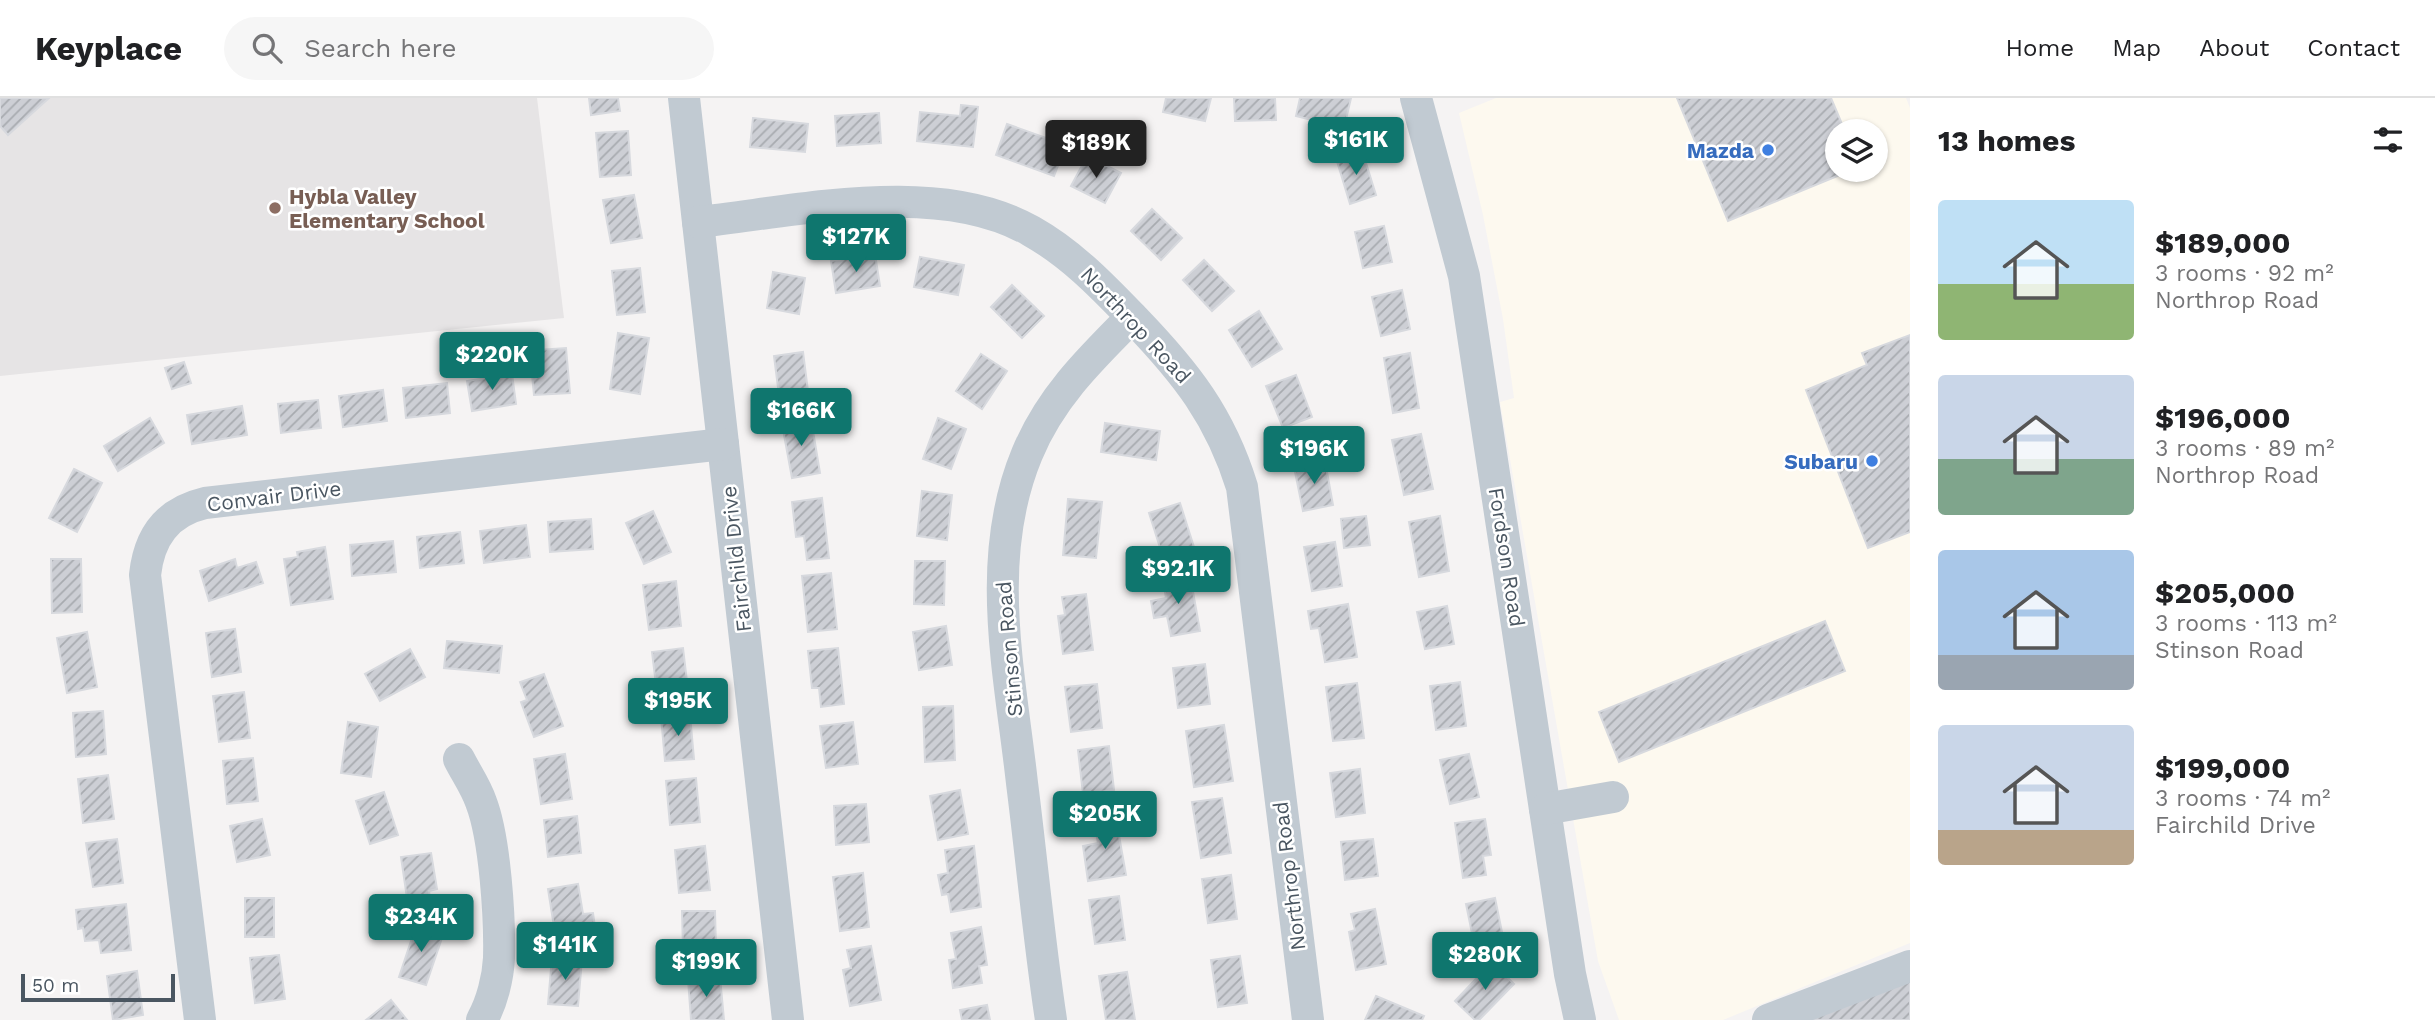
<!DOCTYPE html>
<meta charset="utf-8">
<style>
:root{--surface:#fff;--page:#f6f6f6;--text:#202124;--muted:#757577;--line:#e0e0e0;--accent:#0f766e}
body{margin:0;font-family:"Work Sans",sans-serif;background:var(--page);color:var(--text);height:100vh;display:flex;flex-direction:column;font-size:26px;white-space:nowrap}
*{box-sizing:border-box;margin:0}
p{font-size:23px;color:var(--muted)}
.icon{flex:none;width:38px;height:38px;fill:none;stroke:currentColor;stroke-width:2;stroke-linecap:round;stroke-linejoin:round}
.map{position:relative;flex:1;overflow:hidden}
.sheet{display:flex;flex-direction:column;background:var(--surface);width:525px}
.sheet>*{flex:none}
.controls{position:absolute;left:1825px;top:21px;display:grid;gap:14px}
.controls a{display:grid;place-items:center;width:63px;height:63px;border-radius:50%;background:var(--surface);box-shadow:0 2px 5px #0004;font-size:35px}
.scale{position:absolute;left:21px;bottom:18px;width:154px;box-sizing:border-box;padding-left:7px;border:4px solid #4a5661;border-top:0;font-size:19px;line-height:24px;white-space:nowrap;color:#4a5661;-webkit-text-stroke:5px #fff;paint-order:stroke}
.price{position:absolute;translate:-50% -60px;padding:0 16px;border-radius:7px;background:var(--accent);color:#fff;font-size:23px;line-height:46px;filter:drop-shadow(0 2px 4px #0008)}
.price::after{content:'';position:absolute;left:50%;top:42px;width:21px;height:16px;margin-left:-10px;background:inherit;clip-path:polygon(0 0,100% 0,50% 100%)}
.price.on{background:#222;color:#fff}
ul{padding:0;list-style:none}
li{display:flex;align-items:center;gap:21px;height:175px;padding:0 28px}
li span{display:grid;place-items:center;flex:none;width:196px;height:140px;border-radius:7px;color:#555}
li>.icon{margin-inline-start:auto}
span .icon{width:84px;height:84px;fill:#fffc;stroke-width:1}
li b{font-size:30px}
h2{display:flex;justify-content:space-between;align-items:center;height:84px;padding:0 28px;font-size:30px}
header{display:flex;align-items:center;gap:42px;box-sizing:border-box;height:98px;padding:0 35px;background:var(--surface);border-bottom:2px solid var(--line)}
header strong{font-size:33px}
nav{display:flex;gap:38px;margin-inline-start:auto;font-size:24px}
.search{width:490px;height:63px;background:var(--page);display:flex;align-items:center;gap:18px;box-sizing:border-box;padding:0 24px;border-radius:38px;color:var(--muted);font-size:26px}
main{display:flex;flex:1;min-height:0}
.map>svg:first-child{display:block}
</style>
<header>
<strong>Keyplace</strong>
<div class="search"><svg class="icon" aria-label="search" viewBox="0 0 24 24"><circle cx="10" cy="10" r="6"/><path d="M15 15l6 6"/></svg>Search here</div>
<nav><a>Home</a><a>Map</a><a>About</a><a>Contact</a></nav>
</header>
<main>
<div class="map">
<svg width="1910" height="922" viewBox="0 0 1910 922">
<defs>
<pattern id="building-hatch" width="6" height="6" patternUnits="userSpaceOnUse" patternTransform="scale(1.75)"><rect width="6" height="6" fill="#cdcfd5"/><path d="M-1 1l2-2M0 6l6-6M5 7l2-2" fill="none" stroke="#a8abb0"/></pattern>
</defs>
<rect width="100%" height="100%" fill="#f5f3f3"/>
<!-- commercial -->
<path fill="#fdf9ef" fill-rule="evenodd" d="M1496,0H1906L1910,10V845L1723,922H1619L1598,863L1500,304L1514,300L1503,221L1483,117L1459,15ZM1838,33H1876V72H1838Z"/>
<!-- education -->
<path fill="#e6e4e5" d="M0,0H537L564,220L0,278Z"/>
<!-- building -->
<g fill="url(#building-hatch)" stroke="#d7d9de" stroke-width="2">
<path d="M0,0H49L8,37L0,28Z"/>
<path d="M589,0H618L620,13L591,17Z"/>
<path d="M1166,0H1211L1205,23L1163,14Z"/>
<path d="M1234,0H1275L1276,22L1235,23Z"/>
<path d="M1300,0H1351L1344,30L1296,18Z"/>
<path d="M1677,0H1831L1845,33H1838V72H1852L1728,123Z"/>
<path d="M961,7L978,9L973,49L917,43L920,14L960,18Z"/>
<path d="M879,15L881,45L837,48L835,18Z"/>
<path d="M753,20L808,26L805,54L750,49Z"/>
<path d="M1007,26L1066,47L1054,78L996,57Z"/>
<path d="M628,33L631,77L600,79L596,35Z"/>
<path d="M1362,52L1376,97L1350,106L1336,60Z"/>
<path d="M1087,58L1121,75L1105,105L1071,88Z"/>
<path d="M634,97L642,140L611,145L603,102Z"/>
<path d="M1152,111L1182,140L1161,162L1131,133Z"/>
<path d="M1384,128L1392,164L1363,170L1355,134Z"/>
<path d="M875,156L880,188L836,195L831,163Z"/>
<path d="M920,159L964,167L958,197L914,189Z"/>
<path d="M1204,162L1234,193L1212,213L1183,182Z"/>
<path d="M640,170L645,214L617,217L612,173Z"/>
<path d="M773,174L805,180L799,216L767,210Z"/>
<path d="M1012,187L1044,218L1022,240L991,209Z"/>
<path d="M1402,192L1410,231L1381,238L1372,199Z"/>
<path d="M1259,213L1282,251L1252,269L1229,232Z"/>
<path d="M618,235L649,240L640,296L610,291Z"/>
<path d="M1910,237V434L1868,450L1806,292L1867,267L1862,255Z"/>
<path d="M566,250L570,295L534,297L531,267L541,266L539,252Z"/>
<path d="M803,254L810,309L781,313L774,258Z"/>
<path d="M1410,255L1419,310L1393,315L1384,260Z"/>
<path d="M981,256L1007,273L982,311L956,293Z"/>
<path d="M184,264L191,285L172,291L165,270Z"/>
<path d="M512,276L516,306L472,313L467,283Z"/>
<path d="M1296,277L1312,319L1283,330L1266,288Z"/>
<path d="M447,285L450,315L406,320L403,290Z"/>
<path d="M383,292L387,323L343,329L339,298Z"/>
<path d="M318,302L321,330L281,335L278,306Z"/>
<path d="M242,308L247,337L192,346L187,317Z"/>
<path d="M150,320L164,345L118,373L104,348Z"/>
<path d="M938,320L966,331L951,371L923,361Z"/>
<path d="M811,321L820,375L792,380L782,326Z"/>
<path d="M1105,325L1160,333L1156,362L1101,354Z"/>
<path d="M1421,336L1433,391L1404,397L1392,342Z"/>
<path d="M1325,363L1333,407L1303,413L1294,369Z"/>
<path d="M74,371L102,385L77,434L49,420Z"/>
<path d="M922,393L952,397L947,442L917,438Z"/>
<path d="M822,400L829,460L807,462L804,438L796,439L792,404Z"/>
<path d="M1068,401L1102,404L1096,460L1063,457Z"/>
<path d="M1180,405L1194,449L1163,459L1149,415Z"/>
<path d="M653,413L671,454L644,466L626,425Z"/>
<path d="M1366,418L1370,447L1344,450L1341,421Z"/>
<path d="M1440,418L1449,473L1419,479L1409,424Z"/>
<path d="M591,421L593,451L550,454L548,424Z"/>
<path d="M526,427L530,459L484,465L480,433Z"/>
<path d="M460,434L464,465L420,470L417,439Z"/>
<path d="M393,443L396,474L352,478L350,447Z"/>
<path d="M1335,444L1342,488L1312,493L1304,449Z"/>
<path d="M325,449L333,501L291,507L284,461L298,459L297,454Z"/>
<path d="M51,461H81L82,514L52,515Z"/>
<path d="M235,461L237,470L256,464L263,485L209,503L200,473Z"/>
<path d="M915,463H945L944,507L914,506Z"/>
<path d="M831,475L837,531L808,534L802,478Z"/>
<path d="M1190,477L1200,533L1171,538L1167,518L1154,520L1151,503L1166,500L1163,482Z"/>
<path d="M676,483L681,528L649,532L643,487Z"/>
<path d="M1086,496L1093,552L1063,556L1058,518L1065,517L1062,499Z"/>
<path d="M1348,506L1357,559L1325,564L1319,530L1311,531L1308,513Z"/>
<path d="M1447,508L1454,546L1425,551L1417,514Z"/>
<path d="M1825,523L1845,573L1619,664L1599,614Z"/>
<path d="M946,528L952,567L919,572L913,534Z"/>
<path d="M235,531L241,574L212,579L206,535Z"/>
<path d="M87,534L97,589L67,595L57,540Z"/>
<path d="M447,543L502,548L499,575L444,570Z"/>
<path d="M683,550L688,592L657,595L652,554Z"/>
<path d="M838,550L844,606L821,609L819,590H812L808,553Z"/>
<path d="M410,551L425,579L380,603L365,576Z"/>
<path d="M1205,566L1210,606L1178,610L1173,570Z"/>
<path d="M544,576L563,628L534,639L521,604L527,602L520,584Z"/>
<path d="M1460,584L1466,628L1436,632L1430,588Z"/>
<path d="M1357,585L1364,640L1333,643L1326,589Z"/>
<path d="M1097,586L1102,630L1071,634L1065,589Z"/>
<path d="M244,594L250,640L219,644L213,598Z"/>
<path d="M953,608L955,662L925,664L923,609Z"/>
<path d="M103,613L106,656L76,659L73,615Z"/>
<path d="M690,617L694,661L665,663L661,619Z"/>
<path d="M348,624L378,629L371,679L341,675Z"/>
<path d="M853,624L858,666L826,670L820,628Z"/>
<path d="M1224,627L1233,683L1194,689L1186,633Z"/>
<path d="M1109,648L1114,692L1083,696L1078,652Z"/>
<path d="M565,656L572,701L541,706L534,661Z"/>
<path d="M1469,656L1479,699L1450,706L1440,662Z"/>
<path d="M253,660L258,703L227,706L223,663Z"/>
<path d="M1360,671L1365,715L1336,719L1330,675Z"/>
<path d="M108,677L114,721L83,725L78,681Z"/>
<path d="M696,680L700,724L670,727L666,683Z"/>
<path d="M960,692L968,736L938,742L930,698Z"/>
<path d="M384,694L398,737L370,746L356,703Z"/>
<path d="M1222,700L1231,755L1201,760L1192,704Z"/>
<path d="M866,706L869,744L836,747L834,708Z"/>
<path d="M1115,715L1126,777L1088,783L1083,748L1098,745L1093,719Z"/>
<path d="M577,718L581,755L548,759L544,722Z"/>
<path d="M262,721L270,757L237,764L230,728Z"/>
<path d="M1485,721L1491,757L1483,758L1486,777L1463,780L1455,725Z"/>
<path d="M117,741L123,785L93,789L86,745Z"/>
<path d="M1373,741L1378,778L1345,782L1341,744Z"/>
<path d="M705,748L710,792L679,795L675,752Z"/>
<path d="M974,748L981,809L951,814L948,796L942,797L938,777L948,775L945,752Z"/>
<path d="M431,755L437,791L429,793L430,800H425L426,812L409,814L401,759Z"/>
<path d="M863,775L869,829L840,833L833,779Z"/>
<path d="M1231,777L1237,821L1208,825L1202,781Z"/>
<path d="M578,786L583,816L593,815L595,829L555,835L548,791Z"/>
<path d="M1119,798L1125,842L1095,846L1089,802Z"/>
<rect x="245" y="800" width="29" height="39"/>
<path d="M1495,800L1504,844L1475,850L1466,806Z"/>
<path d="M126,806L131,852L101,855L99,842L85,843L83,830L78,831L76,812Z"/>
<path d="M1375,811L1386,866L1356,872L1349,834L1355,832L1351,816Z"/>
<path d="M682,813H715L716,851H683Z"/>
<path d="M417,825L444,834L426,887L399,879Z"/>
<path d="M981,829L987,867L979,868L982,885L953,890L949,862L956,861L951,835Z"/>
<path d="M871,848L881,902L850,908L843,872L851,870L847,852Z"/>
<path d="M279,857L285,901L255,905L250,860Z"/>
<path d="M1240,858L1247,905L1218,909L1211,862Z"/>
<path d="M552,859L582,861L578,908L548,906Z"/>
<path d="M1492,864L1514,886L1479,922H1475L1455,903Z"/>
<path d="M137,873L143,917L113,922L107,878Z"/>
<path d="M1127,874L1135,922H1106L1099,878Z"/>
<path d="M720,879L724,922H691L688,881Z"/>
<path d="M1910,880V922H1801Z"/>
<path d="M1376,898L1424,918L1422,922H1365Z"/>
<path d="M391,902L407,922H366Z"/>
<path d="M987,907L990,922H962L960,912Z"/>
</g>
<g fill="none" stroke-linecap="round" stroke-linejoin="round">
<!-- minor -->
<g stroke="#c1cad2" stroke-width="32">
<path d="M684,0L788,922"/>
<path d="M1416,0L1464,178L1570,876L1580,922"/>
<path d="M698,124C800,113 938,80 1031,133C1072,156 1103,189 1135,222C1186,275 1220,318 1242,389L1308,922"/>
<path d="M459,661C466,675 476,689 481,704C495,740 500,820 499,860C498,880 492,904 482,922"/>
<path d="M1545,711L1613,699"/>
<path d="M200,922L145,477C149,439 167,414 205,405L723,346"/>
<path d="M1051,922C1039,843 1032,764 1022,685C1010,576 983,462 1027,356C1050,300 1090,261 1132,219"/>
<path d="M1768,922L1910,868"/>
</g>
</g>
<!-- markers -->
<g fill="#3f7fe0" stroke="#fff" stroke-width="2.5">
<circle cx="1768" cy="52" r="7"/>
<circle cx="1872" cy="363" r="7"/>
</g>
<circle fill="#8d6e63" stroke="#fff" stroke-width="2.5" cx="275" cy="110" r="7"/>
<g text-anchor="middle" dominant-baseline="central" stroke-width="5" stroke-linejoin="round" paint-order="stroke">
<!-- shop labels -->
<g font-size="21" font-weight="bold" fill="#366cbe" stroke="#fff" text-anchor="end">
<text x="1754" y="52">Mazda</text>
<text x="1858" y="363">Subaru</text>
</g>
<!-- education labels -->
<g font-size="21" font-weight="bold" fill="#785e54" stroke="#fff" text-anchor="start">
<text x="289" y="98">Hybla Valley<tspan x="289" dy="24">Elementary School</tspan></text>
</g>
<!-- street labels -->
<g font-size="21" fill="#4a5661" stroke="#fff">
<text transform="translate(1136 227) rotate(47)">Northrop Road</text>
<text transform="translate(274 398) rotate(-7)">Convair Drive</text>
<text transform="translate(1507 459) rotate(81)">Fordson Road</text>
<text transform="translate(736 461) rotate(-96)">Fairchild Drive</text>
<text transform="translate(1009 551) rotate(-95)">Stinson Road</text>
<text transform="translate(1289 778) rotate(-97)">Northrop Road</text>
</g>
</g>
</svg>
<div class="controls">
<a><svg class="icon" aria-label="layers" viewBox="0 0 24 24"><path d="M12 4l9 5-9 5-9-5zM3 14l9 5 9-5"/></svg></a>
</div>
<div class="scale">50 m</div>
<b class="price" style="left:1356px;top:79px">$161K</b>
<b class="price on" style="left:1096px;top:82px">$189K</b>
<b class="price" style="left:856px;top:176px">$127K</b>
<b class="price" style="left:492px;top:294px">$220K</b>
<b class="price" style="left:801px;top:350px">$166K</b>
<b class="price" style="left:1314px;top:388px">$196K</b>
<b class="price" style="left:1178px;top:508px">$92.1K</b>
<b class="price" style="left:678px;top:640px">$195K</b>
<b class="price" style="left:1105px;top:753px">$205K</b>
<b class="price" style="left:421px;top:856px">$234K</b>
<b class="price" style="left:565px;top:884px">$141K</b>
<b class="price" style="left:1485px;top:894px">$280K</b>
<b class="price" style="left:706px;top:901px">$199K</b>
</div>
<section class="sheet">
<h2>13 homes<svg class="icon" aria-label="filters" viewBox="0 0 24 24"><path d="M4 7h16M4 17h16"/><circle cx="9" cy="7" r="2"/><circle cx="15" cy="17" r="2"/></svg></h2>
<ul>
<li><span style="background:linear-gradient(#bfe0f5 60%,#8fb573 0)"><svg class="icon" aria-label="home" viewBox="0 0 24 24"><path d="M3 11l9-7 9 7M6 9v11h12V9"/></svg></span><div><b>$189,000</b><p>3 rooms · 92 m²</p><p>Northrop Road</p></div></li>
<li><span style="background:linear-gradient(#c9d6e8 60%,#7fa58c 0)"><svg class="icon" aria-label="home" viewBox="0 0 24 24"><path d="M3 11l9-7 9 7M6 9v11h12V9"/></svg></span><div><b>$196,000</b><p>3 rooms · 89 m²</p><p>Northrop Road</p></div></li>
<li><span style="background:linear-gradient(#a9c7e8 75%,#9aa5b1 0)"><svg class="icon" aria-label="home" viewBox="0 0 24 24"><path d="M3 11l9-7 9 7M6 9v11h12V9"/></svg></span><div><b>$205,000</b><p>3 rooms · 113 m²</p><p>Stinson Road</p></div></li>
<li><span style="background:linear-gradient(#c9d6e8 75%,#b9a48a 0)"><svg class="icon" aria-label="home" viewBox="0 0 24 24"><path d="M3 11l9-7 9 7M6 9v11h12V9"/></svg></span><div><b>$199,000</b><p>3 rooms · 74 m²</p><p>Fairchild Drive</p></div></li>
</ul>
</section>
</main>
